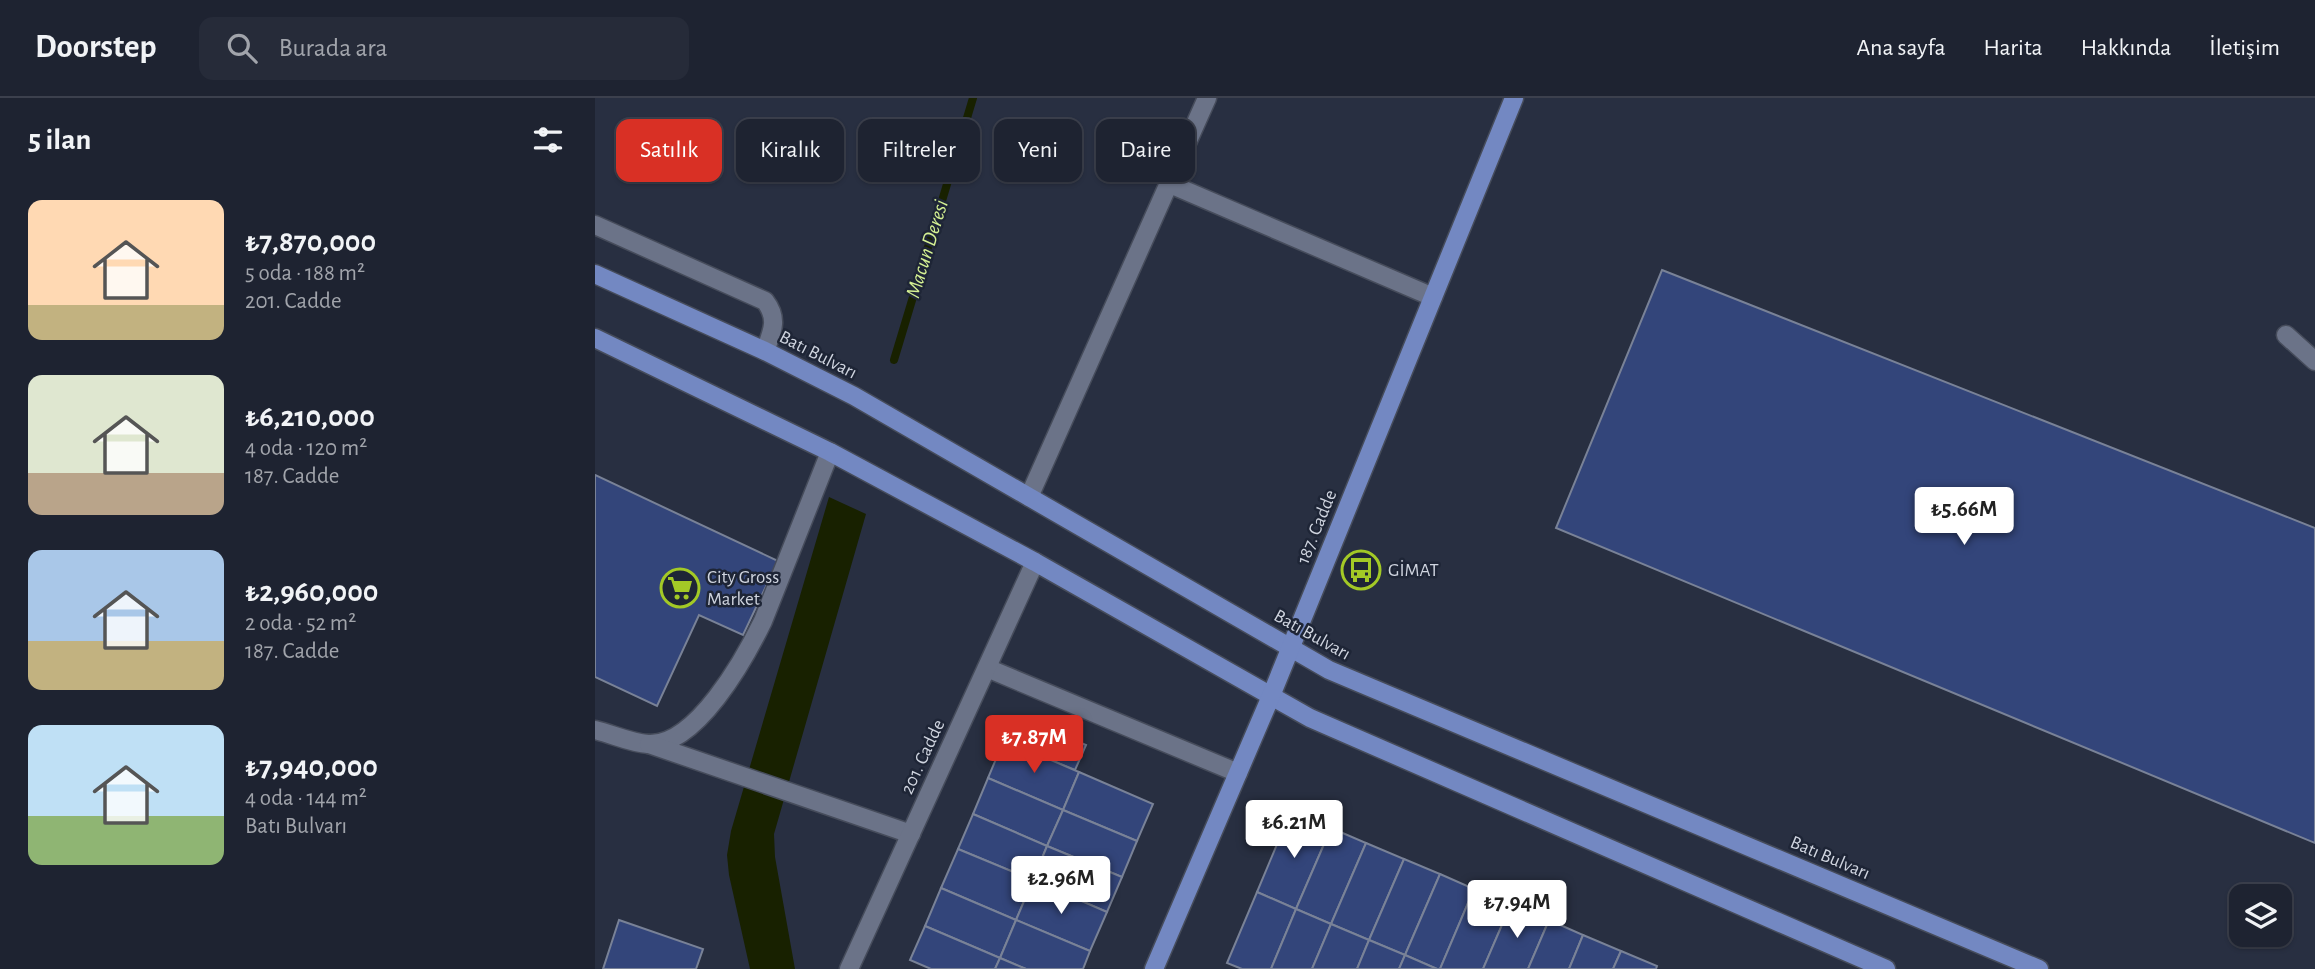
<!DOCTYPE html>
<html lang="tr">
<meta charset="utf-8">
<style>
:root{--surface:#1e2331;--page:#262b39;--text:#f1f3f6;--muted:#a1a4ab;--line:#3c404d;--accent:#d93025}
body{margin:0;font-family:"Alegreya Sans",sans-serif;background:var(--page);color:var(--text);height:100vh;display:flex;flex-direction:column;font-size:26px;white-space:nowrap}
*{box-sizing:border-box;margin:0}
p{font-size:23px;color:var(--muted)}
.icon{flex:none;width:38px;height:38px;fill:none;stroke:currentColor;stroke-width:2;stroke-linecap:round;stroke-linejoin:round}
.map{position:relative;flex:1;overflow:hidden}
.side{display:flex;flex-direction:column;background:var(--surface);width:595px}
.side>*{flex:none}
.top-card{position:absolute;left:21px;top:21px;width:665px;height:63px;display:flex;gap:14px}
.controls{position:absolute;left:1634px;top:786px;display:grid;gap:14px}
.controls a{display:grid;place-items:center;width:63px;height:63px;border-radius:14px;background:var(--surface);box-shadow:0 2px 5px #0004,0 0 0 2px var(--line);font-size:35px}
.price{position:absolute;translate:-50% -60px;padding:0 16px;border-radius:7px;background:#fff;color:#222;font-size:23px;line-height:46px;filter:drop-shadow(0 2px 4px #0008)}
.price::after{content:'';position:absolute;left:50%;top:42px;width:21px;height:16px;margin-left:-10px;background:inherit;clip-path:polygon(0 0,100% 0,50% 100%)}
.price.on{background:var(--accent);color:#fff}
ul{padding:0;list-style:none}
li{display:flex;align-items:center;gap:21px;height:175px;padding:0 28px}
li span{display:grid;place-items:center;flex:none;width:196px;height:140px;border-radius:14px;color:#555}
li>.icon{margin-inline-start:auto}
span .icon{width:84px;height:84px;fill:#fffc;stroke-width:1}
li b{font-size:30px}
h2{display:flex;justify-content:space-between;align-items:center;height:84px;padding:0 28px;font-size:30px}
.chip{padding:0 24px;border-radius:14px;background:var(--surface);box-shadow:0 2px 5px #0004,0 0 0 2px var(--line);font-size:24px;line-height:63px}
.chip.on{background:var(--accent);color:#fff}
header{display:flex;align-items:center;gap:42px;box-sizing:border-box;height:98px;padding:0 35px;background:var(--surface);border-bottom:2px solid var(--line)}
header strong{font-size:33px}
nav{display:flex;gap:38px;margin-inline-start:auto;font-size:24px}
.search{width:490px;height:63px;background:var(--page);display:flex;align-items:center;gap:18px;box-sizing:border-box;padding:0 24px;border-radius:14px;color:var(--muted);font-size:26px}
main{display:flex;flex:1;min-height:0}
.map>svg:first-child{display:block}
</style>
<header>
<strong>Doorstep</strong>
<div class="search"><svg class="icon" aria-label="search" viewBox="0 0 24 24"><circle cx="10" cy="10" r="6"/><path d="M15 15l6 6"/></svg>Burada ara</div>
<nav><a>Ana sayfa</a><a>Harita</a><a>Hakkında</a><a>İletişim</a></nav>
</header>
<main>
<section class="side">
<h2>5 ilan<svg class="icon" aria-label="filters" viewBox="0 0 24 24"><path d="M4 7h16M4 17h16"/><circle cx="9" cy="7" r="2"/><circle cx="15" cy="17" r="2"/></svg></h2>
<ul>
<li><span style="background:linear-gradient(#ffd9b3 75%,#c2b280 0)"><svg class="icon" aria-label="home" viewBox="0 0 24 24"><path d="M3 11l9-7 9 7M6 9v11h12V9"/></svg></span><div><b>₺7,870,000</b><p>5 oda · 188 m²</p><p>201. Cadde</p></div></li>
<li><span style="background:linear-gradient(#dfe7d0 70%,#b9a48a 0)"><svg class="icon" aria-label="home" viewBox="0 0 24 24"><path d="M3 11l9-7 9 7M6 9v11h12V9"/></svg></span><div><b>₺6,210,000</b><p>4 oda · 120 m²</p><p>187. Cadde</p></div></li>
<li><span style="background:linear-gradient(#a9c7e8 65%,#c2b280 0)"><svg class="icon" aria-label="home" viewBox="0 0 24 24"><path d="M3 11l9-7 9 7M6 9v11h12V9"/></svg></span><div><b>₺2,960,000</b><p>2 oda · 52 m²</p><p>187. Cadde</p></div></li>
<li><span style="background:linear-gradient(#bfe0f5 65%,#8fb573 0)"><svg class="icon" aria-label="home" viewBox="0 0 24 24"><path d="M3 11l9-7 9 7M6 9v11h12V9"/></svg></span><div><b>₺7,940,000</b><p>4 oda · 144 m²</p><p>Batı Bulvarı</p></div></li>
</ul>
</section>
<div class="map">
<svg width="1720" height="871" viewBox="0 0 1720 871">
<rect width="100%" height="100%" fill="#282f41"/>
<!-- water -->
<path fill="#182100" d="M234,399L271,416L179,736L180,759L200,871H155L134,777L132,757L136,733Z"/>
<g fill="none" stroke-linecap="round" stroke-linejoin="round">
<!-- stream -->
<path stroke="#182100" stroke-width="8" d="M299,262L378,0"/>
</g>
<!-- building -->
<g fill="#33457a" stroke="#798297" stroke-width="2">
<path d="M1067,172L1720,430V745L961,430Z"/>
<path d="M0,377L183,463L148,537L104,517L62,608L0,579Z"/>
<path d="M426,619L491,647L480,672L415,645Z"/>
<path d="M409,642L484,674L468,712L393,680Z"/>
<path d="M484,674L558,706L542,743L468,712Z"/>
<path d="M393,680L468,712L452,748L378,716Z"/>
<path d="M468,712L542,743L527,779L452,748Z"/>
<path d="M696,713L736,730L701,811L662,794Z"/>
<path d="M378,716L452,748L438,782L363,751Z"/>
<path d="M736,730L771,745L736,826L701,811Z"/>
<path d="M771,745L809,761L774,842L736,826Z"/>
<path d="M452,748L527,779L512,814L438,782Z"/>
<path d="M363,751L438,782L421,822L346,790Z"/>
<path d="M809,761L845,776L810,857L774,842Z"/>
<path d="M845,776L879,791L845,871H842L810,857Z"/>
<path d="M438,782L512,814L495,853L421,822Z"/>
<path d="M346,790L421,822L405,860L330,828Z"/>
<path d="M879,791L916,806L888,871H845Z"/>
<path d="M662,794L701,811L676,871H647L632,865Z"/>
<path d="M916,806L954,822L933,871H888Z"/>
<path d="M701,811L736,826L717,871H676Z"/>
<path d="M24,822L108,851L101,871H8Z"/>
<path d="M421,822L495,853L488,871H431L405,860Z"/>
<path d="M954,822L988,837L974,871H933Z"/>
<path d="M736,826L774,842L762,871H717Z"/>
<path d="M330,828L405,860L400,871H336L315,862Z"/>
<path d="M988,837L1026,853L1018,871H974Z"/>
<path d="M774,842L810,857L804,871H762Z"/>
<path d="M1026,853L1062,868L1061,871H1018Z"/>
<path d="M810,857L842,871H804Z"/>
<path d="M405,860L431,871H400Z"/>
</g>
<g fill="none" stroke-linecap="round" stroke-linejoin="round">
<defs>
<g id="minor">
<path d="M575,86L838,199"/>
<path d="M0,127L170,203C184,221 177,234 170,253"/>
<path d="M1691,237L1720,263"/>
<path d="M434,399L612,0"/>
<path d="M392,570L643,675"/>
<path d="M0,632C17,636 36,645 53,646C101,649 150,560 168,523L235,354"/>
<path d="M54,646L316,736"/>
<path d="M254,871L440,464"/>
</g>
<g id="major">
<path d="M0,176L170,253L259,298L734,572L1444,871"/>
<path d="M0,240L235,354L440,464L715,620L1291,871"/>
<path d="M559,871L676,598L919,0"/>
</g>
</defs>
<!-- minor casing -->
<use href="#minor" stroke="#464c5b" stroke-width="21"/>
<!-- major casing -->
<use href="#major" stroke="#464c5b" stroke-width="21"/>
<!-- minor -->
<use href="#minor" stroke="#6b7388" stroke-width="18"/>
<!-- major -->
<use href="#major" stroke="#7388c2" stroke-width="18"/>
</g>
<!-- icons -->
<defs>
<symbol id="bus-ring" viewBox="-11 -11 22 22"><circle r="9.5" fill="#1e2536" stroke="#a3c926" stroke-width="1.5"/><path d="M-5-6H5V4H4V6H2V4H-2V6H-4V4H-5ZM-3.5-4V0h7V-4ZM-3.5 1.2v1.5H-2V1.2ZM2 1.2v1.5H3.5V1.2Z" fill="#a3c926"/></symbol>
<symbol id="supermarket-ring" viewBox="-11 -11 22 22"><circle r="9.5" fill="#1e2536" stroke="#a3c926" stroke-width="1.5"/><path d="M-6-5.5h2.5l.6 2H6L4.5 2H-2.5L-4.4-4H-6ZM-1.5 3.2a1.3 1.3 0 1 0 .1 0ZM3 3.2a1.3 1.3 0 1 0 .1 0Z" fill="#a3c926"/></symbol>
</defs>
<g fill-rule="evenodd">
<use href="#bus-ring" x="744" y="450" width="44" height="44"/>
<use href="#supermarket-ring" x="63" y="468" width="44" height="44"/>
</g>
<g text-anchor="middle" dominant-baseline="central" stroke-width="5" stroke-linejoin="round" paint-order="stroke">
<!-- street labels -->
<g font-size="19" fill="#cfd4df" stroke="#1e2536">
<text transform="translate(223 257) rotate(27)">Batı Bulvarı</text>
<text transform="translate(722 429) rotate(-68)">187. Cadde</text>
<text transform="translate(717 537) rotate(29)">Batı Bulvarı</text>
<text transform="translate(328 659) rotate(-65)">201. Cadde</text>
<text transform="translate(1235 760) rotate(23)">Batı Bulvarı</text>
</g>
<!-- poi labels -->
<g font-size="19" fill="#cfd4df" stroke="#1e2536" text-anchor="start">
<text x="793" y="472">GİMAT</text>
<text x="112" y="479">City Gross<tspan x="112" dy="22">Market</tspan></text>
</g>
<!-- water labels -->
<g font-size="21" font-style="italic" fill="#d5f193" stroke="#1e2536">
<text transform="translate(332 151) rotate(-73)">Macun Deresi</text>
</g>
</g>
</svg>
<div class="controls">
<a><svg class="icon" aria-label="layers" viewBox="0 0 24 24"><path d="M12 4l9 5-9 5-9-5zM3 14l9 5 9-5"/></svg></a>
</div>
<b class="price" style="left:1369px;top:449px">₺5.66M</b>
<b class="price on" style="left:439px;top:677px">₺7.87M</b>
<b class="price" style="left:699px;top:762px">₺6.21M</b>
<b class="price" style="left:466px;top:818px">₺2.96M</b>
<b class="price" style="left:922px;top:842px">₺7.94M</b>
<div class="top-card">
<a class="chip on">Satılık</a>
<a class="chip">Kiralık</a>
<a class="chip">Filtreler</a>
<a class="chip">Yeni</a>
<a class="chip">Daire</a>
</div>
</div>
</main>
